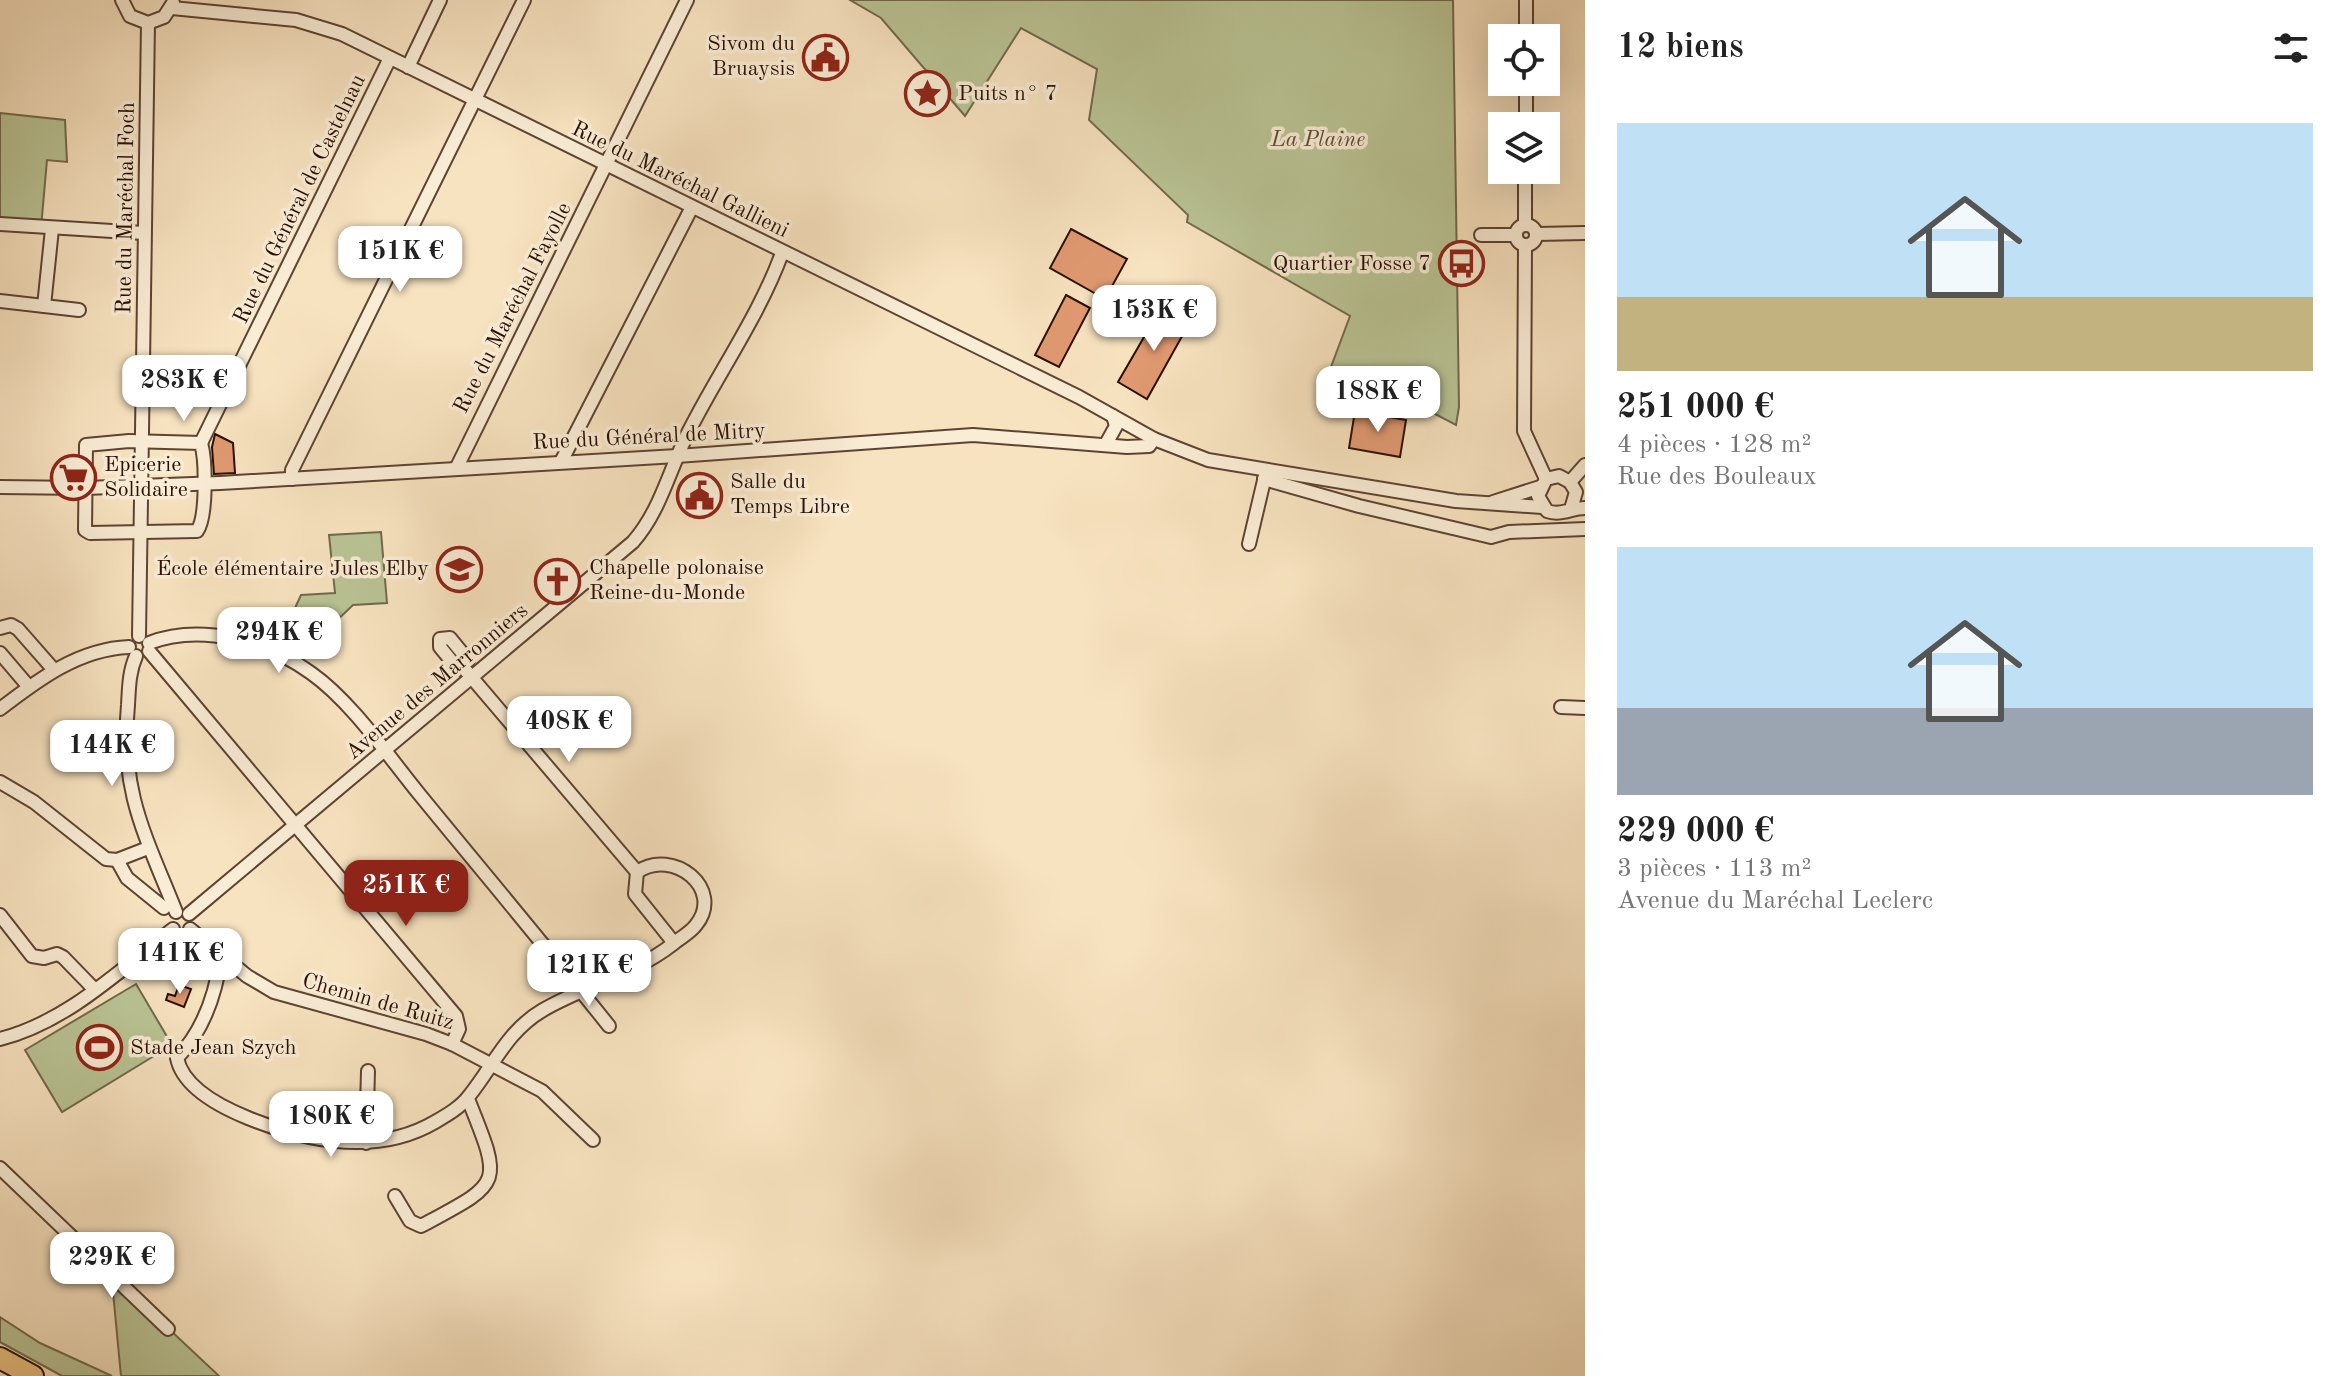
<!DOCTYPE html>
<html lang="fr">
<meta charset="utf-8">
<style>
:root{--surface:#fff;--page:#f2f2f2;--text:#222;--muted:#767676;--accent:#8f2418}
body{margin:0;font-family:"Old Standard TT",serif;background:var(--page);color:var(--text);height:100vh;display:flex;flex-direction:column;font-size:30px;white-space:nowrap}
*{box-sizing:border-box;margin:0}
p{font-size:26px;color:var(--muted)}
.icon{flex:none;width:44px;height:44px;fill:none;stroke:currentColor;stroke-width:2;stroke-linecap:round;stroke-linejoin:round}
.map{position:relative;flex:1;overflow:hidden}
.details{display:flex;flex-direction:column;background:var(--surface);width:760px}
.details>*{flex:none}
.fabs{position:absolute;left:1488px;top:24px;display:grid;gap:16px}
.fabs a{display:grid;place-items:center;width:72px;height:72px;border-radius:0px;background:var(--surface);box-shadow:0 8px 32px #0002;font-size:40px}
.price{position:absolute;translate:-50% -68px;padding:0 18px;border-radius:16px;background:#fff;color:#222;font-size:26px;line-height:52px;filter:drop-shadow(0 2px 4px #0008)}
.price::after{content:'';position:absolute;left:50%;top:48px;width:24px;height:18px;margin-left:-12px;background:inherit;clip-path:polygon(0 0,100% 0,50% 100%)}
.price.current{background:var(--accent);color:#fff}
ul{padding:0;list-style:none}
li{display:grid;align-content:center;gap:16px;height:424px;padding:0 32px}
li span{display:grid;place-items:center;height:248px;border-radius:0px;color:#555}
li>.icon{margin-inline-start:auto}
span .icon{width:144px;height:144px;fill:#fffc;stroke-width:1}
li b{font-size:34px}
h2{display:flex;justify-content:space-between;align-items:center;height:96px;padding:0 32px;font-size:34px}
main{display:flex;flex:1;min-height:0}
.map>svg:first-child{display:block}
</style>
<main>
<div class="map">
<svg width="1585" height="1376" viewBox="0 0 1585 1376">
<rect width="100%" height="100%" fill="#f8e3c0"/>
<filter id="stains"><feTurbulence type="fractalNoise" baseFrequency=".0025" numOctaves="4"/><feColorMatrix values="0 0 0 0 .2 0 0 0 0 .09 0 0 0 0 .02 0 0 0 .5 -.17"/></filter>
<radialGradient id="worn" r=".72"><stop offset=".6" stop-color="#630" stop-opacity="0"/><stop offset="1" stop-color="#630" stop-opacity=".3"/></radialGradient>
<!-- green -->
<g fill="#bac495" stroke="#72694c" stroke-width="2">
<path d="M850,0H1453L1459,407L1456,425L1416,404L1331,367L1350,316L1187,222L1188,215L1089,120L1097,69L1021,28L965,116L881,18Z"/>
<path d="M0,113L65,120L67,162L47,160L41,228L0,224Z"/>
<path d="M381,532L387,603L353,605L310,646L289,621L301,595L335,593L329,535Z"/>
<path d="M136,984L172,1045L62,1112L25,1050Z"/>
<path d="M120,1283L219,1376H121L113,1292Z"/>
<path d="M0,1317L40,1343L112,1376H62L0,1342Z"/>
</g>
<!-- building -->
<g fill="#e19a72" stroke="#290e02" stroke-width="2">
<path d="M1071,229L1127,259L1105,299L1050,268Z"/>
<path d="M1066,295L1090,308L1059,367L1035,355Z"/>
<path d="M1162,306L1190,322L1147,399L1118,382Z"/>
<path d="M1355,411L1406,420L1400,457L1349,448Z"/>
<path d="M215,434L233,443L235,473L214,474L212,447Z"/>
<path d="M709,478L711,498L701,499V507L694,512L690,508L688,491L684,492L683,483H688L687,479Z"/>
<path d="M558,563L572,578L553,594L544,584L553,576L549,572Z"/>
<path d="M179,985L191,989L184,1007L166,1000L168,994L175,996Z"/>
</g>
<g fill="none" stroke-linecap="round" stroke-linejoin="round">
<defs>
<g id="minor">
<path d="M122,0L130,16L148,23L164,17L173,3"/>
<path d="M1526,0V38"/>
<path d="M172,8L296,20L342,34L1079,397L1154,439L1208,460L1456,501L1542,507"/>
<path d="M408,67L440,0"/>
<path d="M1526,126V82"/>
<path d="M0,224L144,233"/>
<circle cx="1526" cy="235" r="10"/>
<path d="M1525,225V170"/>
<path d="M1536,234L1585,233"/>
<path d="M1481,235H1515"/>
<path d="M1525,246L1524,431L1546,479"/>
<path d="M0,301L79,310"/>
<path d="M44,306L52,229"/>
<path d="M129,441L201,443C206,460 207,518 197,531L90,533L85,530L86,445Z"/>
<path d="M201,443L390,58"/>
<path d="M1106,444L1116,426L1113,416"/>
<path d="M561,462L692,207"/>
<path d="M456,469L687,0"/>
<path d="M292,479V470L524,0"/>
<path d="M1264,479L1359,506L1491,537L1509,532L1585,529"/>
<path d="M1570,482L1585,465"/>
<path d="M0,487L85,488L220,483L677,456L973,435L1127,447L1149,446L1154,439"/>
<path d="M1493,502L1540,487"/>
<path d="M1571,509L1576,492L1570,482L1559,476L1546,479L1538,496L1547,511C1561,516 1571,508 1585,508"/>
<path d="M1249,544L1266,472"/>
<path d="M0,628L11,625L18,629L54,670"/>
<path d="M139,636L148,23"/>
<path d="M149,643C201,623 267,641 311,673C352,702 388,756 420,795C483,872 547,948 609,1026"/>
<path d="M149,651L456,1016L459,1029L452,1044"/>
<path d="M0,653L29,687"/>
<path d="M136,656C129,672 129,688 128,705C120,792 145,834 176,912"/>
<path d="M462,666L458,669L440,647V639L450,638L468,660L462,666L637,872"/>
<path d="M1561,707L1585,708"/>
<path d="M0,709C39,679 79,649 129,647"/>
<path d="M0,782L34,802L106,859L117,860L148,848"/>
<path d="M117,860L127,878L164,908"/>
<path d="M189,914L633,542C661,510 669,470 688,433C717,375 760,314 782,253"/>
<path d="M0,915L32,956L44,958L57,954L63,957L95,990"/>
<path d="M190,929L247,976L274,992L426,1034L452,1044L542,1091L593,1140"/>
<path d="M221,956C216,994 204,1030 177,1058C183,1088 221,1107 248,1118C308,1142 377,1156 435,1122C447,1115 461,1107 469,1096C494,1065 507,1031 543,1010C586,985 633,975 673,944C680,938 690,933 696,925C725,889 673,847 637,872L635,894L674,943"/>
<path d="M0,1039C67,1022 120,970 173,929"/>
<path d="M366,1143L368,1071"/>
<path d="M0,1168L168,1329"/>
<path d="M395,1196L410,1221L421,1226C503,1182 503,1186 468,1099"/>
</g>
<path id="highway" d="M0,1358L33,1376"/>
</defs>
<!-- minor casing -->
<use href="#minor" stroke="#5d4332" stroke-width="16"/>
<!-- highway casing -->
<use href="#highway" stroke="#290e02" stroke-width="24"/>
<!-- minor -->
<use href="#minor" stroke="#faedd6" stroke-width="12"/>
<!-- highway -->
<use href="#highway" stroke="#ecc280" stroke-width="20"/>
</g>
<!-- icons -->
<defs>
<symbol id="civic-ring" viewBox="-11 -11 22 22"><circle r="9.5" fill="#faedd6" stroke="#8f2418" stroke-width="1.5"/><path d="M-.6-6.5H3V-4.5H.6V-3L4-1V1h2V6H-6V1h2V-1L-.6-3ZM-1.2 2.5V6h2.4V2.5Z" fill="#8f2418"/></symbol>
<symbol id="sight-ring" viewBox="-11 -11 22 22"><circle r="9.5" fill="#faedd6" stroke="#8f2418" stroke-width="1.5"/><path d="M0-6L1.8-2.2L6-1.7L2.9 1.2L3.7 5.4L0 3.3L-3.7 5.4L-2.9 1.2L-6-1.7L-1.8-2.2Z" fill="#8f2418"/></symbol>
<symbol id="bus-ring" viewBox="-11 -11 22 22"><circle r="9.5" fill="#faedd6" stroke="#8f2418" stroke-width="1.5"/><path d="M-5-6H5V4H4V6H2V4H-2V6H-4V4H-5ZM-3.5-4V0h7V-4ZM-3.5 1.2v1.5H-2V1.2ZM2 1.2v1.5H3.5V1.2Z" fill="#8f2418"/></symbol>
<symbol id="supermarket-ring" viewBox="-11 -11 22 22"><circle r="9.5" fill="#faedd6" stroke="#8f2418" stroke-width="1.5"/><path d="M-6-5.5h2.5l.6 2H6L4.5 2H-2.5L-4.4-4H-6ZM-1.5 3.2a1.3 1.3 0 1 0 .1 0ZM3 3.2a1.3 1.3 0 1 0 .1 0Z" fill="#8f2418"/></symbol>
<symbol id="school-ring" viewBox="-11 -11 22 22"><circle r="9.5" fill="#faedd6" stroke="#8f2418" stroke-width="1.5"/><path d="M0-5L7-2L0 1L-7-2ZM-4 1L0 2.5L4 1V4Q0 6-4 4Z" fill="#8f2418"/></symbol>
<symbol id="church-ring" viewBox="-11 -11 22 22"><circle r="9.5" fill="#faedd6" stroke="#8f2418" stroke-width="1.5"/><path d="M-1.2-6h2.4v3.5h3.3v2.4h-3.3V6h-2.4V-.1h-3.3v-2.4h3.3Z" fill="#8f2418"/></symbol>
<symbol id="stadium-ring" viewBox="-11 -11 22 22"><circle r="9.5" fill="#faedd6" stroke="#8f2418" stroke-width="1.5"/><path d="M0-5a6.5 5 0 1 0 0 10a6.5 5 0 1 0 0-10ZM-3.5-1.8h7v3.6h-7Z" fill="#8f2418"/></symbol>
</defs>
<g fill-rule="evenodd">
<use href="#civic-ring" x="800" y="32" width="51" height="51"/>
<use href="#sight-ring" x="902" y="68" width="51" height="51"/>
<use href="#bus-ring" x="1436" y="238" width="51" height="51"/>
<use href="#supermarket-ring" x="48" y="452" width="51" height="51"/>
<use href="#civic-ring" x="674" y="470" width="51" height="51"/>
<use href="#school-ring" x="434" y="544" width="51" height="51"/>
<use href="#church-ring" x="532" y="556" width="51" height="51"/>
<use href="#stadium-ring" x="74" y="1022" width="51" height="51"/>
</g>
<g text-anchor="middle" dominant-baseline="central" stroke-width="7" stroke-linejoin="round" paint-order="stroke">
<!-- poi labels -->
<g font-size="22" fill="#290e02" stroke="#faedd6" text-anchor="start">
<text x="795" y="44" text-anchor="end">Sivom du<tspan x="795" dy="25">Bruaysis</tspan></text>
<text x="958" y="94">Puits n° 7</text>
<text x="1431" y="264" text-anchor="end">Quartier Fosse 7</text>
<text x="104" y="465">Epicerie<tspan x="104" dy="25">Solidaire</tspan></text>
<text x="730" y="482">Salle du<tspan x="730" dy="25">Temps Libre</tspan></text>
<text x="589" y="568">Chapelle polonaise<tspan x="589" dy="25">Reine-du-Monde</tspan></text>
<text x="429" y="569" text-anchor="end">École élémentaire Jules Elby</text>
<text x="130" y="1048">Stade Jean Szych</text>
</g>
<!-- park labels -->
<g font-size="22" font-style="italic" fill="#5c4e35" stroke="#faedd6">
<text x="1318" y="140">La Plaine</text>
</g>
<!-- street labels -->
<g font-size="22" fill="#290e02" stroke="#faedd6">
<text transform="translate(680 180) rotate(26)">Rue du Maréchal Gallieni</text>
<text transform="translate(300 199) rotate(-64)">Rue du Général de Castelnau</text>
<text transform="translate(126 208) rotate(-89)">Rue du Maréchal Foch</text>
<text transform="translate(513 308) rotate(-63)">Rue du Maréchal Fayolle</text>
<text transform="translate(649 437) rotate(-3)">Rue du Général de Mitry</text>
<text transform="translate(437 682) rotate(-40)">Avenue des Marronniers</text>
<text transform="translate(378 1002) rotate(16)">Chemin de Ruitz</text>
</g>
</g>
<rect width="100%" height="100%" filter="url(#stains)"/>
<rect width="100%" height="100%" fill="url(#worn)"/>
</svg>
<div class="fabs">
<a><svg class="icon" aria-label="locate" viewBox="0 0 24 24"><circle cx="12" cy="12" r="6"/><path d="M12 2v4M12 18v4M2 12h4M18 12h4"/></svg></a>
<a><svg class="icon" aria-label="layers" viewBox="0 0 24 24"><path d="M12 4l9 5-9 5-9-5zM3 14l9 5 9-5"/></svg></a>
</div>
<b class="price" style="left:400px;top:294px">151K €</b>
<b class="price" style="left:1154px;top:353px">153K €</b>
<b class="price" style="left:184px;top:423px">283K €</b>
<b class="price" style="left:1378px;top:434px">188K €</b>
<b class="price" style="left:279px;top:675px">294K €</b>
<b class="price" style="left:569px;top:764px">408K €</b>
<b class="price" style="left:112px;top:788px">144K €</b>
<b class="price current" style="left:406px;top:928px">251K €</b>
<b class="price" style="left:180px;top:996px">141K €</b>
<b class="price" style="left:589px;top:1008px">121K €</b>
<b class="price" style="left:331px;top:1159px">180K €</b>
<b class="price" style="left:112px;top:1300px">229K €</b>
</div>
<section class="details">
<h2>12 biens<svg class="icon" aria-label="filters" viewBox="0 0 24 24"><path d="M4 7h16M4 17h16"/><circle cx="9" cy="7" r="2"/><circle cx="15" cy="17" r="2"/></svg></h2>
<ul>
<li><span style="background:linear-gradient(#bfe0f5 70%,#c2b280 0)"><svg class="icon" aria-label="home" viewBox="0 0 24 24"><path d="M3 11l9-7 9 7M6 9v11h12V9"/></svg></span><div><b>251 000 €</b><p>4 pièces · 128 m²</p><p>Rue des Bouleaux</p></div></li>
<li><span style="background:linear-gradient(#bfe0f5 65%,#9aa5b1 0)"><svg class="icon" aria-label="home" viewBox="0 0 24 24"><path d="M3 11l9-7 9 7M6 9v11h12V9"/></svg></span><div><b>229 000 €</b><p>3 pièces · 113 m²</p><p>Avenue du Maréchal Leclerc</p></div></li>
</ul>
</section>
</main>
